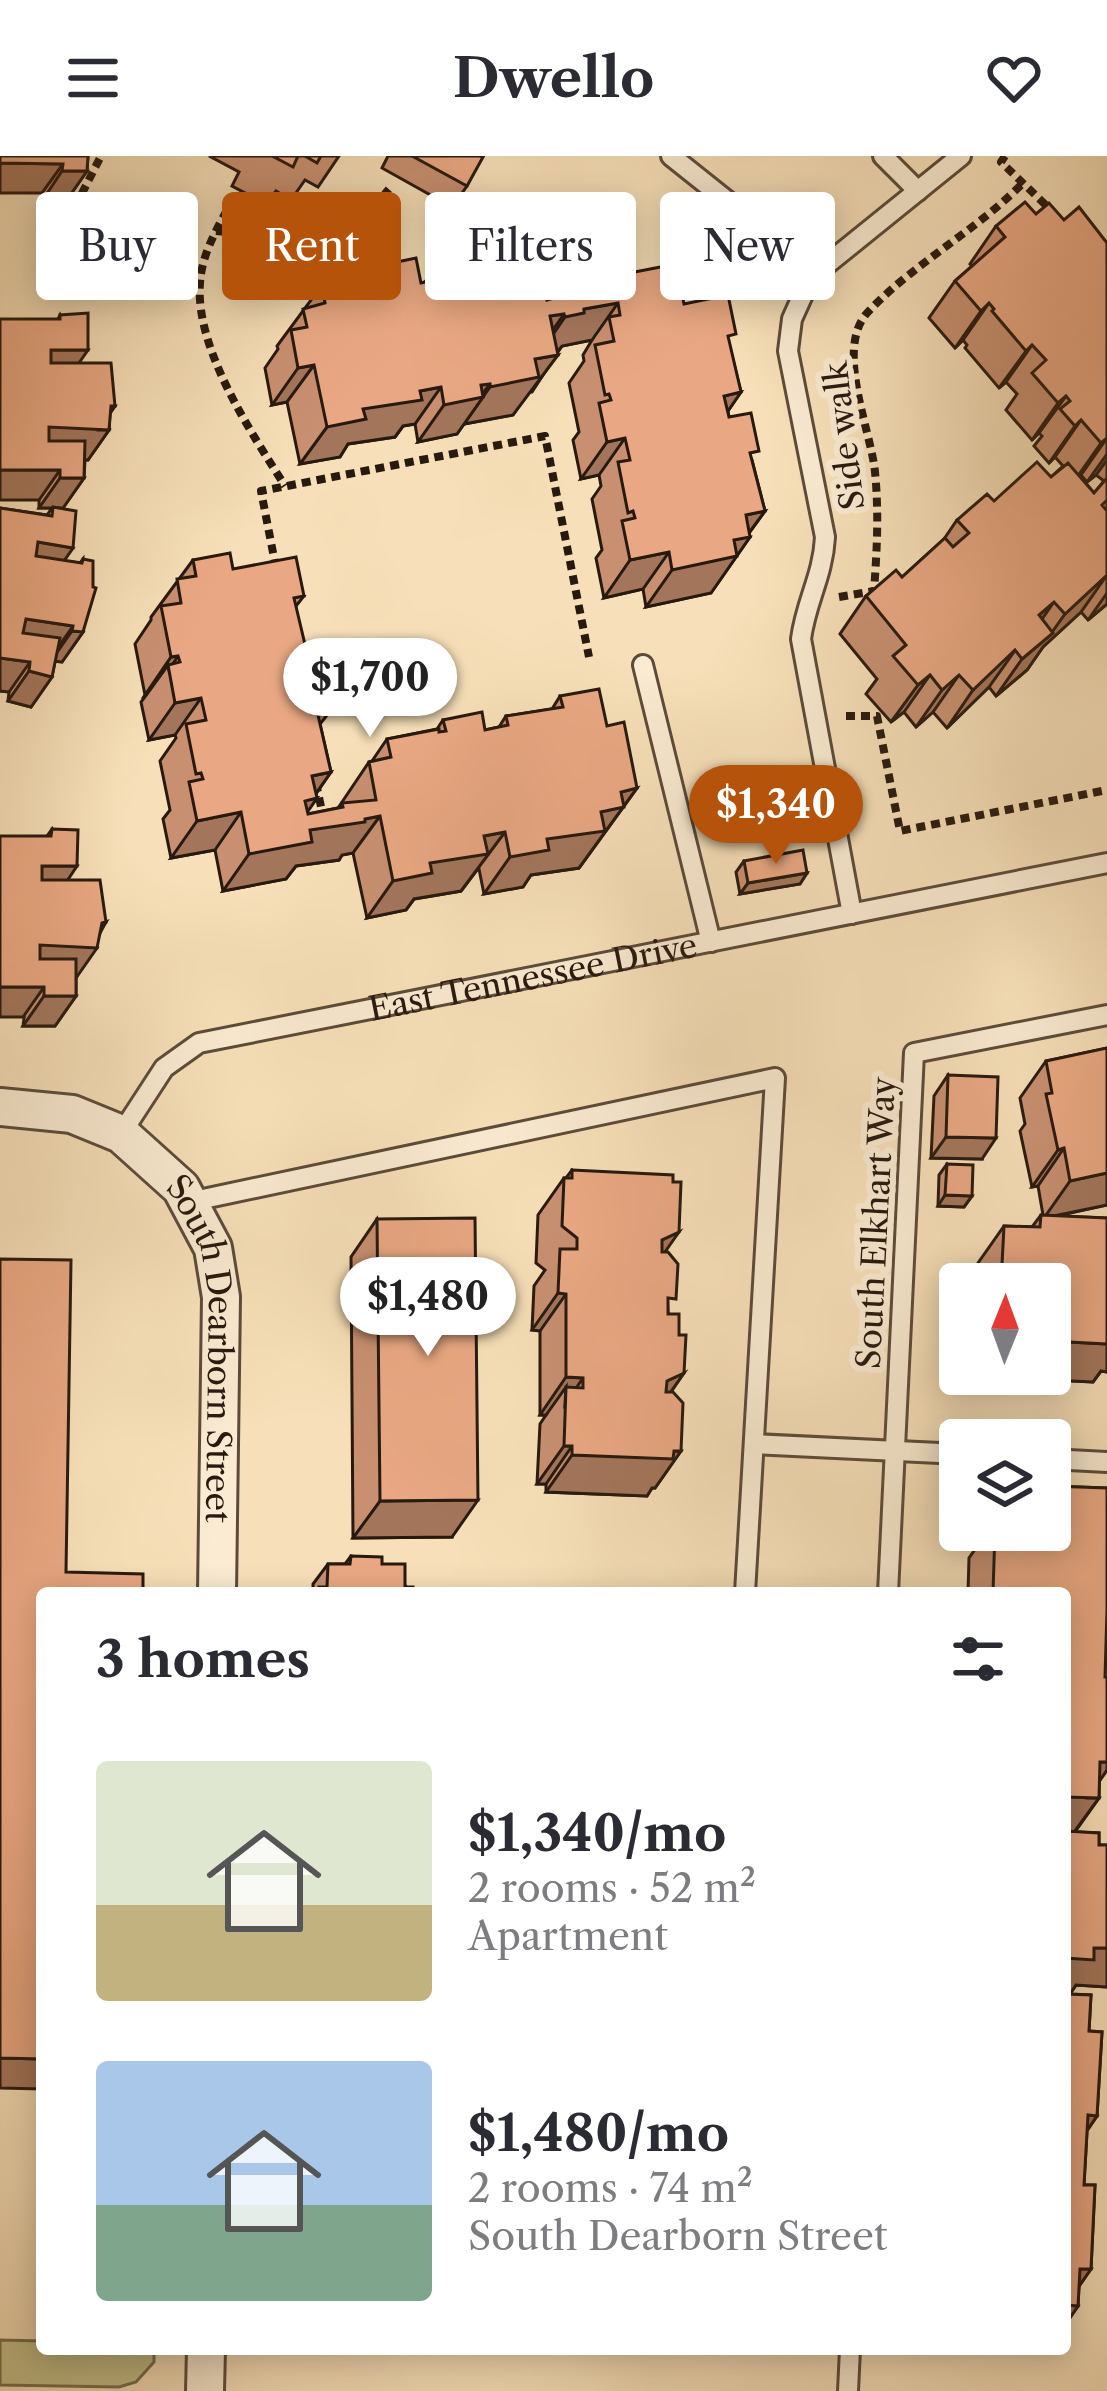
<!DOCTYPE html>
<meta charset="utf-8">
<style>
:root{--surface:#fff;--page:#f2f2f3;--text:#2b2b33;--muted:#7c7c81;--accent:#b45309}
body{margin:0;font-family:"Libre Caslon Text",serif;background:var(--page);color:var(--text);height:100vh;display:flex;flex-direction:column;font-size:45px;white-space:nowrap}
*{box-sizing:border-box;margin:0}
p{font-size:39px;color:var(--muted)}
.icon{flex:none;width:66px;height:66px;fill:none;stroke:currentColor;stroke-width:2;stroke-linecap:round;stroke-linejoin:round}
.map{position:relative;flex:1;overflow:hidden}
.panel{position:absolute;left:36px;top:1431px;width:1035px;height:768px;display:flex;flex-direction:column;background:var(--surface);border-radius:12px;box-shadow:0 6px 30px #0003}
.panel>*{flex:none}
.guide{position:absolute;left:36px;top:36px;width:1035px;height:108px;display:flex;gap:24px}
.needle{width:78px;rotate:1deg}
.buttons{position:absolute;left:939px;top:1107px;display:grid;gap:24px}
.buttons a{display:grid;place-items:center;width:132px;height:132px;border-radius:12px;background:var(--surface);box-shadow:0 6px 30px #0003;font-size:60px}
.price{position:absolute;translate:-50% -102px;padding:0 27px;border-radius:42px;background:#fff;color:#222;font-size:39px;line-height:78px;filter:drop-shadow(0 3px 6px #0008)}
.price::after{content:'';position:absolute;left:50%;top:72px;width:36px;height:27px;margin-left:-18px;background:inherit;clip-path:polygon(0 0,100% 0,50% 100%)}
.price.selected{background:var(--accent);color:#fff}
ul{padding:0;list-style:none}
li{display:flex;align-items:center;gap:36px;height:300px;padding:0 60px}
li span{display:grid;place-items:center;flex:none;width:336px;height:240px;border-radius:12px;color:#555}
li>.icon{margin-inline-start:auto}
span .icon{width:144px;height:144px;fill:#fffc;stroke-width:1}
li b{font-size:51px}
h2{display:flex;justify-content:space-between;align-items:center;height:144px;padding:0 60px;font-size:51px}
.pill{padding:0 42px;border-radius:12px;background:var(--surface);box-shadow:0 6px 30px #0003;font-size:42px;line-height:108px}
.pill.selected{background:var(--accent);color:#fff}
header{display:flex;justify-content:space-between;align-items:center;height:156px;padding:0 60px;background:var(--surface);font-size:54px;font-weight:700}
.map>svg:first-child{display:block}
</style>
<header><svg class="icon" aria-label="menu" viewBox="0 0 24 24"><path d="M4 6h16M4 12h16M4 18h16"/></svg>Dwello<svg class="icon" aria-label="heart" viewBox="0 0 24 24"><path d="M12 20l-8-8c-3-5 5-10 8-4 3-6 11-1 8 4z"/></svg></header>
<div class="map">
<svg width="1107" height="2235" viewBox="0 0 1107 2235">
<rect width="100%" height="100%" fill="#f7e0b9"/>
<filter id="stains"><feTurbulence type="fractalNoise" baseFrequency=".00167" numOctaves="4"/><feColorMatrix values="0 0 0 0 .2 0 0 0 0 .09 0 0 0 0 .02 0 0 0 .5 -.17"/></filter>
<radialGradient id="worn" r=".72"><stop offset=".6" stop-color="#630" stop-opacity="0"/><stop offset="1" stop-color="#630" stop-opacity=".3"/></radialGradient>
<!-- green -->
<path fill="#c3c08b" stroke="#766c4d" stroke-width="3" d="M0,2184L42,2185V2193H154V2206L136,2226L119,2231L0,2229Z"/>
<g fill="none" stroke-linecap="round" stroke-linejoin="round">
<defs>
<g id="lane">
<path d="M671,0L819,118"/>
<path d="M883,0L918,35"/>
<path d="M643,509L711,786"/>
<path d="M852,758L801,483C806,445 823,420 825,381L788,195L792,163L806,132L826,109L961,0"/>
<path id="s1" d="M121,978L164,912L199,887L1107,707"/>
<path d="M189,1046L775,922L745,1437"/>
<path d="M754,1288L960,1298"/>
<path d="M1050,1303L1107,1306"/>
<path d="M888,1437L914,897L1107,859"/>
<path d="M848,2235L850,2193"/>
</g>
<g id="street">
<path id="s2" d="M0,951L72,958L121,978L181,1032L213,1092L221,1141L217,1437"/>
<path d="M205,2235L206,2193"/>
</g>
</defs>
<!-- lane casing -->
<use href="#lane" stroke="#5c4b3a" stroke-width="24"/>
<!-- street casing -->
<use href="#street" stroke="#5c4b3a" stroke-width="42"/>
<!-- path -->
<g stroke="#28190f" stroke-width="8" stroke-dasharray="9 6" stroke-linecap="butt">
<path d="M1005,0L1001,6L1051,54"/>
<path d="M234,41C220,68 202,95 200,127C195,193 251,276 285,330"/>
<path d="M75,51L101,0"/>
<path d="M216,75C260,79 326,88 364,61C374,55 381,42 389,33"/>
<path d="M276,412L261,335L545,280L589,501"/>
<path d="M839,441L874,435C877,394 879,356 875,316C871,274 834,192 868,156C914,107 976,75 1023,27"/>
<path d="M846,560H877L900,675L1107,634"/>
<path d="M316,627L324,665"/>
</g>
<!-- lane -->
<use href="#lane" stroke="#faebd2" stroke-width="18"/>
<!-- street -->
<use href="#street" stroke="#faebd2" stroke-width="36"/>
</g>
<!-- wall -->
<g fill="#c89071" stroke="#28190f" stroke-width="3" fill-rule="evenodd">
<path d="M0,0H88L87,15L66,45H42V37Z"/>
<path d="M209,0H339L318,31L305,24L291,44L276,35L266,48L232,30L239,16Z"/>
<path d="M388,0H480L467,30L452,51L382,12Z"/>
<path d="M1036,58L1064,64L1107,87V448L1088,464L1081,456L1043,491L1027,514L996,540L989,531L947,572L933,556L916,571L904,556L891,566L866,538L877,523L840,478L866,440L902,421L944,383L957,364L994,345L1051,321L1063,310L1055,301L1049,307L1034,290L1042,280L1039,277L1032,284L1006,254L1017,238L1006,226L999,232L965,192L967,189L963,184L955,192L929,162L955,125L972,110L970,108L996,70ZM1081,319L1087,326L1096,319L1104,325L1094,337L1080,320Z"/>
<path d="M496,86L547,144L606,133L614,120L684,148L729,188L741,236L728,255L729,261L752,304L765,355L749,377L750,381L711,437L646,451L643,433L604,442L596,402L602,394L592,343L601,330L599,319L581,323L573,284L579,276L569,227L584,205L583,199L592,184L562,190L532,236H529L513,259L464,268L457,278L418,286L415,268L403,270L395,281L348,288L340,301L300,308L287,246L272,249L265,212L278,193L277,190L322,129L371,119L378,110L421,127L425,126L439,105L489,95Z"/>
<path d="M60,159L79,207L115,250L110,257L109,274L88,304H85L84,322L63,352L64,405L80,407L83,403V476L62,506L55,505L52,521L31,551L8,545L9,536L0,535V352L47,359L52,352H39V344L58,163Z"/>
<path d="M193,404L233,413L304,440L296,450L300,507L303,521L328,558L320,568L331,616L316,638L317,642L307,656L308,658L338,652L369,606L372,605L387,583L437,573L443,564L485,574L499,571L506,560L552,553L560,540L607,570L637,632L579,712L531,719L523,731L484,738L479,713L477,714L461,735L414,743L406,754L367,762L353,697L342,699L339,704L296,710L286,723L223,735L215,694L171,702L163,663L170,654L160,605L176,582L175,579L149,584L141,546L147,538L145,539L135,488L151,464V461Z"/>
<path d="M52,673L68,724L106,766L76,822V840L55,870H23L47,680Z"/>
<path d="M744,705L807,717L800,728L740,738L736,716Z"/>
<path d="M1107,892V1049L1057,1060L1107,1062V1216L1101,1215L1093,1226L1009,1222V1218H1050V1128H977L978,1107L1004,1070L1032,1071L1041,1059H1043L1038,1030L1032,1031L1020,975L1025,968L1020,942L1046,905Z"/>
<path d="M948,919L982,1003L931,1002L934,940Z"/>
<path d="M947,1008L972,1040L964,1051L938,1050L939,1019Z"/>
<path d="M572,1014L665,1096L668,1156L679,1179L684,1217L671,1236L681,1295L655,1332H652L647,1340L546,1336V1328H537L540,1268L546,1259H540V1175L532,1174L534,1130L545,1114L536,1107L538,1059L564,1022H566Z"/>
<path d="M377,1063L452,1381L353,1382L351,1101Z"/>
<path d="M1050,1330L1107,1332V1472L1105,1521H1107V1614L1099,1625V1642L1075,1676L1099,1677V1689H1107V1831L1076,1829L1070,1838L1091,1839L1089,1875L1102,1876L1097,1960L1087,1975L1084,2029H1095L1091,2113L1079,2130L1078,2150L1065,2169V1437H968L969,1402L983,1382V1374H1050Z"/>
<path d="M351,1400L382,1408L413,1437H313V1428L328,1408H345Z"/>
</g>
<!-- shaded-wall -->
<g fill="#a3765c" stroke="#28190f" stroke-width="3">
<path d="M0,7L63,8L42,37H0Z"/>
<path d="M62,15H87L66,45H42Z"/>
<path d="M618,147L592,184L562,190L558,195L539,199L565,161L584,153Z"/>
<path d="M989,147L963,184L955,192L981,155Z"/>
<path d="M564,158L538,195L550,160Z"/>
<path d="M1032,189L1006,226L999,232L1026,195Z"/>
<path d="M51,194H88L67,224H30Z"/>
<path d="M558,199L513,259L464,268L490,231L535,203Z"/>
<path d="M314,209L287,246L272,249L298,212Z"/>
<path d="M490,228L480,241H483L457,278L418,286L444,249L481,229Z"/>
<path d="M441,231L415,268L403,270L395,281L348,288L340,301L300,308L327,271L363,253L420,235Z"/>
<path d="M741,236L715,274L724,240Z"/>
<path d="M1066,240L1039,277L1032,284L1058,247Z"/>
<path d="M111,250H115L99,274H109L88,304L28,301L49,271Z"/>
<path d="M1081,264L1055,301L1049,307L1075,270Z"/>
<path d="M625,282L599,319L581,323L607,286Z"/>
<path d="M1107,282L1081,319L1075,324L1101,287Z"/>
<path d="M1107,298V304L1096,319L1087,326Z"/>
<path d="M0,314H60L39,344H0Z"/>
<path d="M60,322H84L63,352H39Z"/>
<path d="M765,355L746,381H750L711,437L646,451L672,414L746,359Z"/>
<path d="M38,386L73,392L52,422L17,416Z"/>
<path d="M669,396L643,433L604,442L630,404Z"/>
<path d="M1107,419L1081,456L1043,491L1027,514L996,540L1022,503L1050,479L1065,458Z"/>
<path d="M1107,437V448L1088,464Z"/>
<path d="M1054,446L1028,483L1014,496L989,531L947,572L973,534L1039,459Z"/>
<path d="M26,463L73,470L52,500L5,493Z"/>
<path d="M72,475L83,476L62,506L51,505Z"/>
<path d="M178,500L169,514L168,509L147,538L145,539L171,501Z"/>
<path d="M0,502L30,506L9,536L0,535Z"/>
<path d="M29,515L52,521L31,551L8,545Z"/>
<path d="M930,519L904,556L891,566L918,529Z"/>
<path d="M959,519L933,556L916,571L942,534Z"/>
<path d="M201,542L175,579L149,584L175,547Z"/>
<path d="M331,616L312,643L317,642L291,680L312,620Z"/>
<path d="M637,632L579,712L531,719L523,731L484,738L510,701L601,656L621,636Z"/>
<path d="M241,656L215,694L171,702L197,665Z"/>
<path d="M380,660L353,697L342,699L339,704L296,710L286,723L223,735L249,698L310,674Z"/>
<path d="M505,676L461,735L414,743L406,754L367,762L393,725L484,680Z"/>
<path d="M42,710H77L57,740H21Z"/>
<path d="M807,717L800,728L740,738L748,727Z"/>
<path d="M106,766L89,791L97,792L76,822L19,818L40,789Z"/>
<path d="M0,831H44L23,861H0Z"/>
<path d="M44,840H76L55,870H23Z"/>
<path d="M946,981L996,982L982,1003L931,1002Z"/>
<path d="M1064,992L1038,1030L1032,1031L1058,994Z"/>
<path d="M1107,1017V1049L1044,1062L1070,1025Z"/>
<path d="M945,1039L972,1040L964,1051L938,1050Z"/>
<path d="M679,1076L653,1113L662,1084Z"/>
<path d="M558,1137L566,1138L540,1175L532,1174Z"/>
<path d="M1050,1185L1107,1188V1216L1101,1215L1093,1226L1009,1222L1011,1218H1050Z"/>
<path d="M684,1217L658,1254L667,1225Z"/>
<path d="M566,1221L583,1222L565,1248L566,1231L546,1259H540Z"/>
<path d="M564,1290H572L546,1328H537Z"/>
<path d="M681,1295L655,1332H652L647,1340L546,1336L572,1299Z"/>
<path d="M478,1344L452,1381L353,1382L380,1345Z"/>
<path d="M1100,1606H1107V1614L1088,1642H1099L1072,1679H1065V1641Z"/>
<path d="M1094,1792H1107V1831L1076,1829L1068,1841H1065V1802Z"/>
<path d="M0,1902L42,1903V1933L0,1932Z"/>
<path d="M1088,1959L1097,1960L1071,1997Z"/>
<path d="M1080,2113H1091L1066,2149L1078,2150L1065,2169V2135Z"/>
</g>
<!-- building -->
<g fill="#e9a883" stroke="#28190f" stroke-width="3">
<path d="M0,0H88L87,15H62L63,8L0,7Z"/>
<path d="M272,0H298L293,11Z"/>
<path d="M305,0H321L317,7Z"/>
<path d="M412,0H480L483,1L467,30Z"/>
<path d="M1025,46L1036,58L1049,47L1064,64L1079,51L1107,87V282L1101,287L1081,264L1075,270L1060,253L1070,245L1066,240L1058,247L1032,217L1046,204L1032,189L1026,195L992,155L994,153L989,147L981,155L955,125L1005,81L996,70Z"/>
<path d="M533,79L547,144L580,134L581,138L616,131L614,120L676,108L684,148L728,139L736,178L728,180L741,236L724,240L729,261L751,257L759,295L750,297L765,355L746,359L750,381L734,384L737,400L672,414L669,396L630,404L622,365L635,362L633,355L628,357L618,306L630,304L625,282L607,286L599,247L611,244L609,238L605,239L595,189L614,185L609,161L620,159L618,147L584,153V157L565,161L564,158L550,160L558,199L535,203L539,221L490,231V228L481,229L483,241L444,249L441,231L420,235L422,244L363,253L366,263L327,271L314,209L298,212L291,174L307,171L303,153L325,147L322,129L372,119L373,122L380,121L378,110L416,102L421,127L443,122L439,105L489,95L490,99L497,98L496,86Z"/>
<path d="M88,157V194H51V207H111L115,250H111L109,274L49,271V285H85L84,322H60V314H0V163H60V159Z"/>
<path d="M1037,306L1051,321L1068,307L1094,337L1107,322V344L1102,349L1107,355V419L1065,458L1054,446L1039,459L1053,477L1022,503L1015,494L973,534L959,519L942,534L930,519L918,529L893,500L906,489L866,440L896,414L902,421L945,382L953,391L969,377L957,364L987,338L994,345Z"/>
<path d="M53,351L76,355L73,392L38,386L36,400L82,407L83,403L93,405V431L96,432L83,476L72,475L73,470L26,463L23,477L60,482L52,521L29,515L30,506L0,502V352L52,360Z"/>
<path d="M230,397L233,413L296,401L304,440L294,442L307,497L299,499L303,521L320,518L328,558L318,559L331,616L312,620L317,642L305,645L308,658L343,651L342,647L376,644L369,606L391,601L387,583L439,573V576L446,575L443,564L482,556L485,574L508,569L506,560L563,551L560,540L599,533L607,570L624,566L637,632L621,636L624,651L601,656L605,675L547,683L549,694L510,701L505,676L484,680L488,698L430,707L432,717L393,725L380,660L365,663V666L310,674L312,686L249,698L241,656L197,665L189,626L203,623L201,617L196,618L186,568L206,564L201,542L175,547L168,509L180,506L178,500L171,501L161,450L181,447L177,423L196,420L193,404Z"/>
<path d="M52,673L78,674L77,710H42V724H100L106,766L102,767L97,792L40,789V803H76V840H44V831H0V680H51Z"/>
<path d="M803,694L807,717L748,727L744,705Z"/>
<path d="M1107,892V1017L1070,1025L1064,992L1058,994L1046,938L1052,937L1046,905Z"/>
<path d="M948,919L998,921L996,982L946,981Z"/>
<path d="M947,1008L973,1009L972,1040L945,1039Z"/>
<path d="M572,1014L673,1019V1026H681L679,1076L662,1084V1096H668L678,1108L676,1143L668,1142V1158H679V1179H686L684,1217L667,1225L666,1236H673L683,1247L681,1295H674L673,1303L572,1299V1290H564L566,1231L583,1232V1222L566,1221V1138L558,1137L560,1093H577V1082L562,1070L564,1022H572Z"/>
<path d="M1041,1059L1107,1062V1188L1050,1185V1128H1001L1004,1070L1040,1071Z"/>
<path d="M475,1062L478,1344L380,1345L377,1063Z"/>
<path d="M0,1103L71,1104L66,1416L143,1418V1437H42V1903L0,1902Z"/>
<path d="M1050,1330L1107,1332V1454L1105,1521H1107V1606H1100L1099,1642L1065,1641V1437H993L995,1374H1050Z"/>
<path d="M351,1400L382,1401V1408H405V1431H413V1437H319V1431H327L328,1408H350Z"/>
<path d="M1065,1675L1099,1677V1689H1107V1792H1094V1804L1065,1802Z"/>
<path d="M1065,1838L1091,1839L1089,1875L1102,1876L1097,1960L1088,1959L1084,2029H1095L1091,2113H1080L1078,2150L1065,2149Z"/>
</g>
<g text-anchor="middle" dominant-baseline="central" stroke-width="12" stroke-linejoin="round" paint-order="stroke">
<!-- street labels -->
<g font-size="33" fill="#28190f" stroke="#faebd2">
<text transform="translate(844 280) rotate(-97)">Side walk</text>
<text stroke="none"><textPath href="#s1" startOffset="462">East Tennessee Drive</textPath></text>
<text transform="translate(876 1067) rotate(-87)">South Elkhart Way</text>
<text stroke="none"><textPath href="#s2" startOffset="372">South Dearborn Street</textPath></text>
</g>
</g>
<rect width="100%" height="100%" filter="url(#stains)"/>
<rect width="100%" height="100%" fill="url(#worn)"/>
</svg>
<div class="buttons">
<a><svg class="needle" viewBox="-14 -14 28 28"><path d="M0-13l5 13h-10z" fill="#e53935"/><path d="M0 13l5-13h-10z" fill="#7c7c81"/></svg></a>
<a><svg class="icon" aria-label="layers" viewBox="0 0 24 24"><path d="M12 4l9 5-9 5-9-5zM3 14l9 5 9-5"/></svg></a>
</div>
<b class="price" style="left:370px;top:584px">$1,700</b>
<b class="price selected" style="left:776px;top:711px">$1,340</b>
<b class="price" style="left:428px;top:1203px">$1,480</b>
<div class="guide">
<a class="pill">Buy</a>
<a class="pill selected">Rent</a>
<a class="pill">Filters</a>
<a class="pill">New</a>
</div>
<section class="panel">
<h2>3 homes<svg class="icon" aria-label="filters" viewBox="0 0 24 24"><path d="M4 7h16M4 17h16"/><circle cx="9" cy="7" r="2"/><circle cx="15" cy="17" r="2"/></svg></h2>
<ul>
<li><span style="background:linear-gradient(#dfe7d0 60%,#c2b280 0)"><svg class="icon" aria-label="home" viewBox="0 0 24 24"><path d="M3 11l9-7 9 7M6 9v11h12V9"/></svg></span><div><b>$1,340/mo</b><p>2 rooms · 52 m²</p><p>Apartment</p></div></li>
<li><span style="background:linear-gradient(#a9c7e8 60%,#7fa58c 0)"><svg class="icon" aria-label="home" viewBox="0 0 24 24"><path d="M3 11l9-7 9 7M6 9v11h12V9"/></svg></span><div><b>$1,480/mo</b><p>2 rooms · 74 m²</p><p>South Dearborn Street</p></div></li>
</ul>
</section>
</div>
